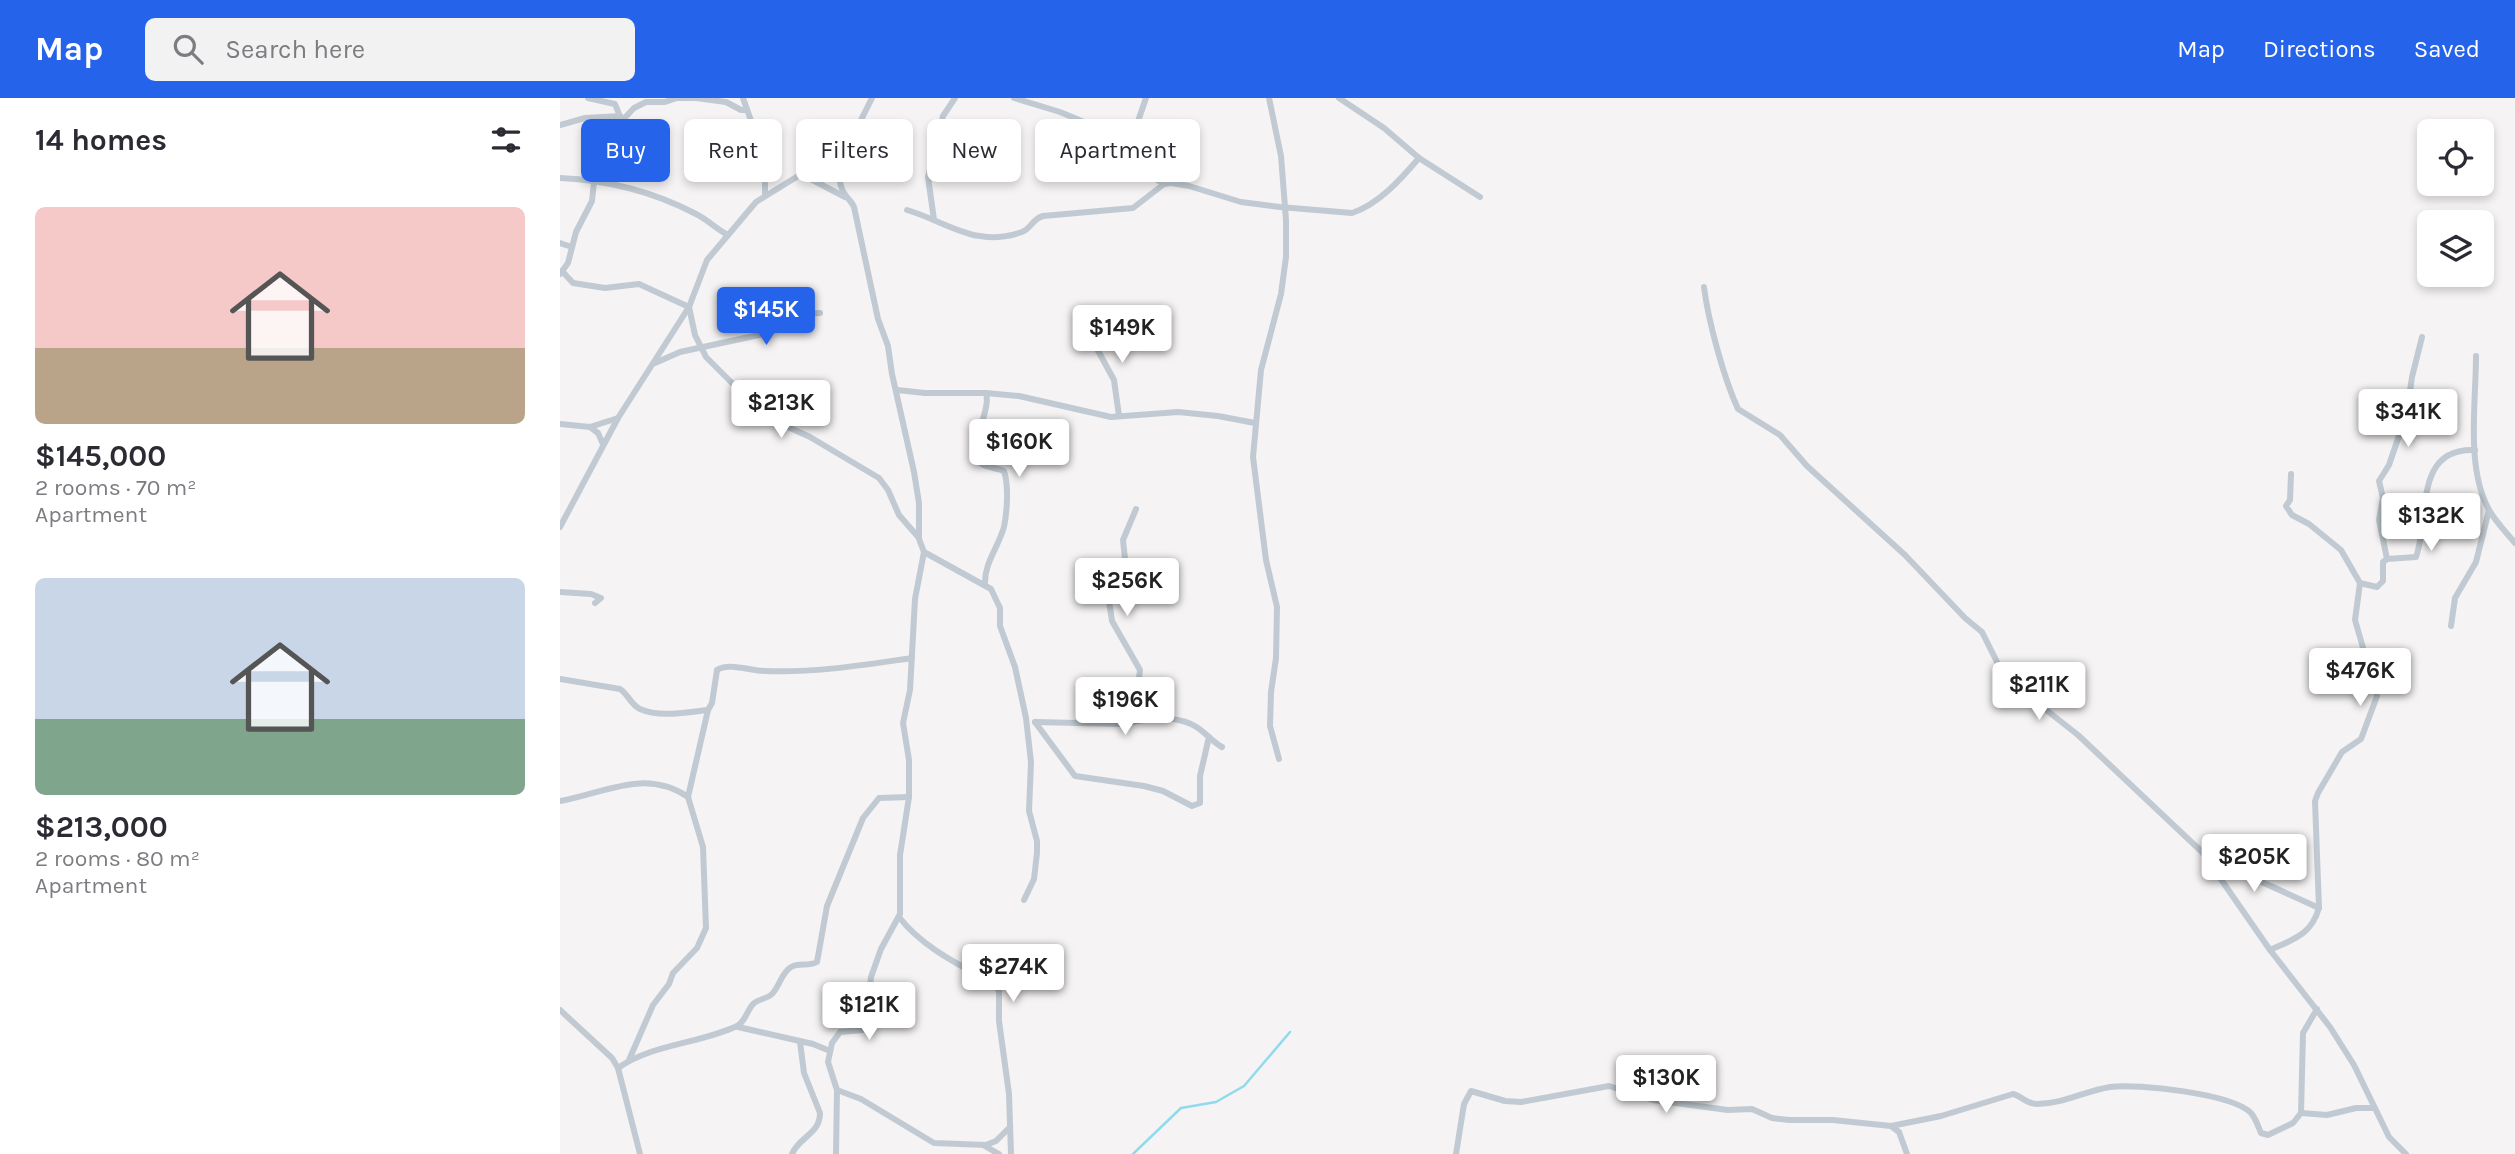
<!DOCTYPE html>
<meta charset="utf-8">
<style>
:root{--surface:#fff;--page:#f2f2f3;--text:#2b2b33;--muted:#7c7c81;--accent:#2563eb}
body{margin:0;font-family:Karla,sans-serif;background:var(--page);color:var(--text);height:100vh;display:flex;flex-direction:column;font-size:26px;white-space:nowrap}
*{box-sizing:border-box;margin:0}
p{font-size:23px;color:var(--muted)}
.icon{flex:none;width:38px;height:38px;fill:none;stroke:currentColor;stroke-width:2;stroke-linecap:round;stroke-linejoin:round}
.map{position:relative;flex:1;overflow:hidden}
.sheet{display:flex;flex-direction:column;background:var(--surface);width:560px}
.sheet>*{flex:none}
.hud{position:absolute;left:21px;top:21px;width:665px;height:63px;display:flex;gap:14px}
.fabs{position:absolute;left:1857px;top:21px;display:grid;gap:14px}
.fabs a{display:grid;place-items:center;width:77px;height:77px;border-radius:10px;background:var(--surface);box-shadow:0 4px 10px #0003;font-size:35px}
.price{position:absolute;translate:-50% -60px;padding:0 16px;border-radius:7px;background:#fff;color:#222;font-size:23px;line-height:46px;filter:drop-shadow(0 2px 4px #0008)}
.price::after{content:'';position:absolute;left:50%;top:42px;width:21px;height:16px;margin-left:-10px;background:inherit;clip-path:polygon(0 0,100% 0,50% 100%)}
.price.active{background:var(--accent);color:#fff}
ul{padding:0;list-style:none}
li{display:grid;align-content:center;gap:14px;height:371px;padding:0 35px}
li span{display:grid;place-items:center;height:217px;border-radius:10px;color:#555}
li>.icon{margin-inline-start:auto}
span .icon{width:126px;height:126px;fill:#fffc;stroke-width:1}
li b{font-size:30px}
h2{display:flex;justify-content:space-between;align-items:center;height:84px;padding:0 35px;font-size:30px}
.chip{padding:0 24px;border-radius:10px;background:var(--surface);box-shadow:0 4px 10px #0003;font-size:24px;line-height:63px}
.chip.active{background:var(--accent);color:#fff}
header{display:flex;align-items:center;gap:42px;box-sizing:border-box;height:98px;padding:0 35px;background:var(--accent);color:#fff}
header strong{font-size:33px}
nav{display:flex;gap:38px;margin-inline-start:auto;font-size:24px}
.search{width:490px;height:63px;background:var(--page);display:flex;align-items:center;gap:18px;box-sizing:border-box;padding:0 24px;border-radius:10px;color:var(--muted);font-size:26px}
main{display:flex;flex:1;min-height:0}
.map>svg:first-child{display:block}
</style>
<header>
<strong>Map</strong>
<div class="search"><svg class="icon" aria-label="search" viewBox="0 0 24 24"><circle cx="10" cy="10" r="6"/><path d="M15 15l6 6"/></svg>Search here</div>
<nav><a>Map</a><a>Directions</a><a>Saved</a></nav>
</header>
<main>
<section class="sheet">
<h2>14 homes<svg class="icon" aria-label="filters" viewBox="0 0 24 24"><path d="M4 7h16M4 17h16"/><circle cx="9" cy="7" r="2"/><circle cx="15" cy="17" r="2"/></svg></h2>
<ul>
<li><span style="background:linear-gradient(#f6c9c9 65%,#b9a48a 0)"><svg class="icon" aria-label="home" viewBox="0 0 24 24"><path d="M3 11l9-7 9 7M6 9v11h12V9"/></svg></span><div><b>$145,000</b><p>2 rooms · 70 m²</p><p>Apartment</p></div></li>
<li><span style="background:linear-gradient(#c9d6e8 65%,#7fa58c 0)"><svg class="icon" aria-label="home" viewBox="0 0 24 24"><path d="M3 11l9-7 9 7M6 9v11h12V9"/></svg></span><div><b>$213,000</b><p>2 rooms · 80 m²</p><p>Apartment</p></div></li>
</ul>
</section>
<div class="map">
<svg width="1955" height="1056" viewBox="0 0 1955 1056">
<rect width="100%" height="100%" fill="#f5f3f3"/>
<g fill="none" stroke-linecap="round" stroke-linejoin="round">
<!-- stream -->
<path stroke="#90daee" stroke-width="2.5" d="M573,1056L621,1010L656,1004L684,988L730,934"/>
<!-- minor -->
<g stroke="#c1cad2" stroke-width="6">
<path d="M28,0L55,6L61,21"/>
<path d="M117,0H134"/>
<path d="M136,0L166,4L181,12H187"/>
<path d="M183,0L205,62V97"/>
<path d="M454,0L500,14L582,48L594,80L604,86"/>
<path d="M709,0L721,58L726,122V159L721,196L701,272L693,359L706,462L717,509L716,560L711,594L710,628L719,661"/>
<path d="M779,0L824,30L859,60L920,99"/>
<path d="M0,27L25,20L60,18"/>
<path d="M568,41L576,29L586,0"/>
<path d="M241,76L285,99"/>
<path d="M0,80C47,82 94,94 136,116C147,121 156,131 168,137"/>
<path d="M347,112C390,125 415,150 462,134C471,131 472,121 483,118L573,110L604,86L611,85L629,88L681,104L720,109L792,115C819,106 841,81 859,60"/>
<path d="M374,122L368,79L383,18L395,0"/>
<path d="M0,145L12,149"/>
<path d="M2,173L13,185L45,190L79,186L129,209L135,237L146,259L183,296L219,325L250,339L319,380L328,392L339,417L359,440"/>
<path d="M0,176L8,165L16,134L32,103L36,65L59,26L74,10L86,4H105L117,0"/>
<path d="M1144,189C1148,222 1164,281 1178,311L1220,337L1247,368L1345,457L1405,520L1422,534L1440,570L1452,585L1518,637L1642,754L1710,852L1770,929L1794,967L1829,1039L1846,1056"/>
<path d="M534,220L536,249L554,282L559,318"/>
<path d="M1916,258C1916,304 1906,368 1928,410C1934,422 1946,434 1955,445"/>
<path d="M95,265L120,254L208,235L221,229L232,217L260,215"/>
<path d="M337,292L365,295H426L459,298L551,319L618,314L658,318L695,325"/>
<path d="M0,326L30,329L58,320"/>
<path d="M30,329L38,335L43,346"/>
<path d="M0,429L58,320L129,209L147,162L196,104L264,62L280,48L296,32L312,0"/>
<path d="M364,454L431,491L440,510V528L455,569L466,620L471,664L469,713L477,743V755L474,781L464,802"/>
<path d="M1827,461L1819,422L1823,400L1819,383L1829,367L1847,314L1852,279L1862,239"/>
<path d="M1800,485L1817,489L1823,483V464L1827,461L1856,459C1870,421 1853,349 1915,352"/>
<path d="M425,487C424,465 438,450 444,429C447,414 449,388 444,373C437,370 428,370 422,366C404,353 432,314 426,295"/>
<path d="M0,494L31,496L41,500L35,505"/>
<path d="M1891,528L1895,500L1916,464L1929,412"/>
<path d="M0,581L60,591C68,596 71,607 80,611C100,620 127,614 148,612"/>
<path d="M574,622L580,572L552,523L549,503L551,488L565,461L563,442L576,411"/>
<path d="M475,624L515,678L584,688L603,693L632,708L640,705V678L649,639"/>
<path d="M475,624L561,626C583,622 609,616 631,626C643,631 651,643 662,649"/>
<path d="M0,703C45,695 85,670 128,699"/>
<path d="M1644,755L1671,770L1759,810"/>
<path d="M339,819C363,850 400,867 434,886L439,893V923L449,996L451,1056"/>
<path d="M1710,852C1734,841 1751,837 1759,810L1755,703L1758,695L1782,654L1801,641L1817,598L1795,522L1800,485L1781,452L1749,426L1732,417L1726,408L1730,402L1731,376"/>
<path d="M0,912L52,960L58,970L80,1056"/>
<path d="M178,929L253,946L270,953"/>
<path d="M69,962L93,907L109,886L113,875L137,850L146,830L143,749L128,699L148,612L152,605L157,572C168,564 191,573 205,573C255,575 303,567 352,560"/>
<path d="M58,970C92,946 139,946 177,928C186,923 186,914 193,906C198,901 207,901 212,896C220,888 221,875 231,869C239,864 248,869 257,864L267,808L303,720L319,700L349,699"/>
<path d="M277,992L301,1001L374,1045L426,1047L436,1043L450,1029"/>
<path d="M1741,1015L1767,1017L1796,1010H1814"/>
<path d="M1331,1028L1381,1018L1453,996C1462,998 1466,1006 1477,1006C1503,1006 1525,993 1550,989C1577,985 1673,996 1691,1015C1696,1021 1698,1028 1701,1035L1708,1037L1733,1025L1741,1015L1743,935L1757,911"/>
<path d="M423,1047L439,1056"/>
<path d="M232,1056C239,1039 260,1036 260,1015L244,975L240,944"/>
<path d="M276,1056L277,992L268,964L272,945L280,934L303,932L309,927L308,905L311,879L321,851L340,816V757L349,699V662L343,625L350,592L355,501L364,454L359,441V405L354,374L332,276L328,248L318,221L294,109C292,104 287,100 284,95C272,75 287,51 296,32"/>
<path d="M896,1056L904,1006L911,993L945,1003L961,1004L1049,988L1093,1002L1168,1012L1192,1011L1212,1020L1229,1022H1273L1331,1028L1339,1034L1347,1056"/>
</g>
</g>
</svg>
<div class="fabs">
<a><svg class="icon" aria-label="locate" viewBox="0 0 24 24"><circle cx="12" cy="12" r="6"/><path d="M12 2v4M12 18v4M2 12h4M18 12h4"/></svg></a>
<a><svg class="icon" aria-label="layers" viewBox="0 0 24 24"><path d="M12 4l9 5-9 5-9-5zM3 14l9 5 9-5"/></svg></a>
</div>
<b class="price active" style="left:206px;top:249px">$145K</b>
<b class="price" style="left:562px;top:267px">$149K</b>
<b class="price" style="left:221px;top:342px">$213K</b>
<b class="price" style="left:1848px;top:351px">$341K</b>
<b class="price" style="left:459px;top:381px">$160K</b>
<b class="price" style="left:1871px;top:455px">$132K</b>
<b class="price" style="left:567px;top:520px">$256K</b>
<b class="price" style="left:1800px;top:610px">$476K</b>
<b class="price" style="left:1479px;top:624px">$211K</b>
<b class="price" style="left:565px;top:639px">$196K</b>
<b class="price" style="left:1694px;top:796px">$205K</b>
<b class="price" style="left:453px;top:906px">$274K</b>
<b class="price" style="left:309px;top:944px">$121K</b>
<b class="price" style="left:1106px;top:1017px">$130K</b>
<div class="hud">
<a class="chip active">Buy</a>
<a class="chip">Rent</a>
<a class="chip">Filters</a>
<a class="chip">New</a>
<a class="chip">Apartment</a>
</div>
</div>
</main>
